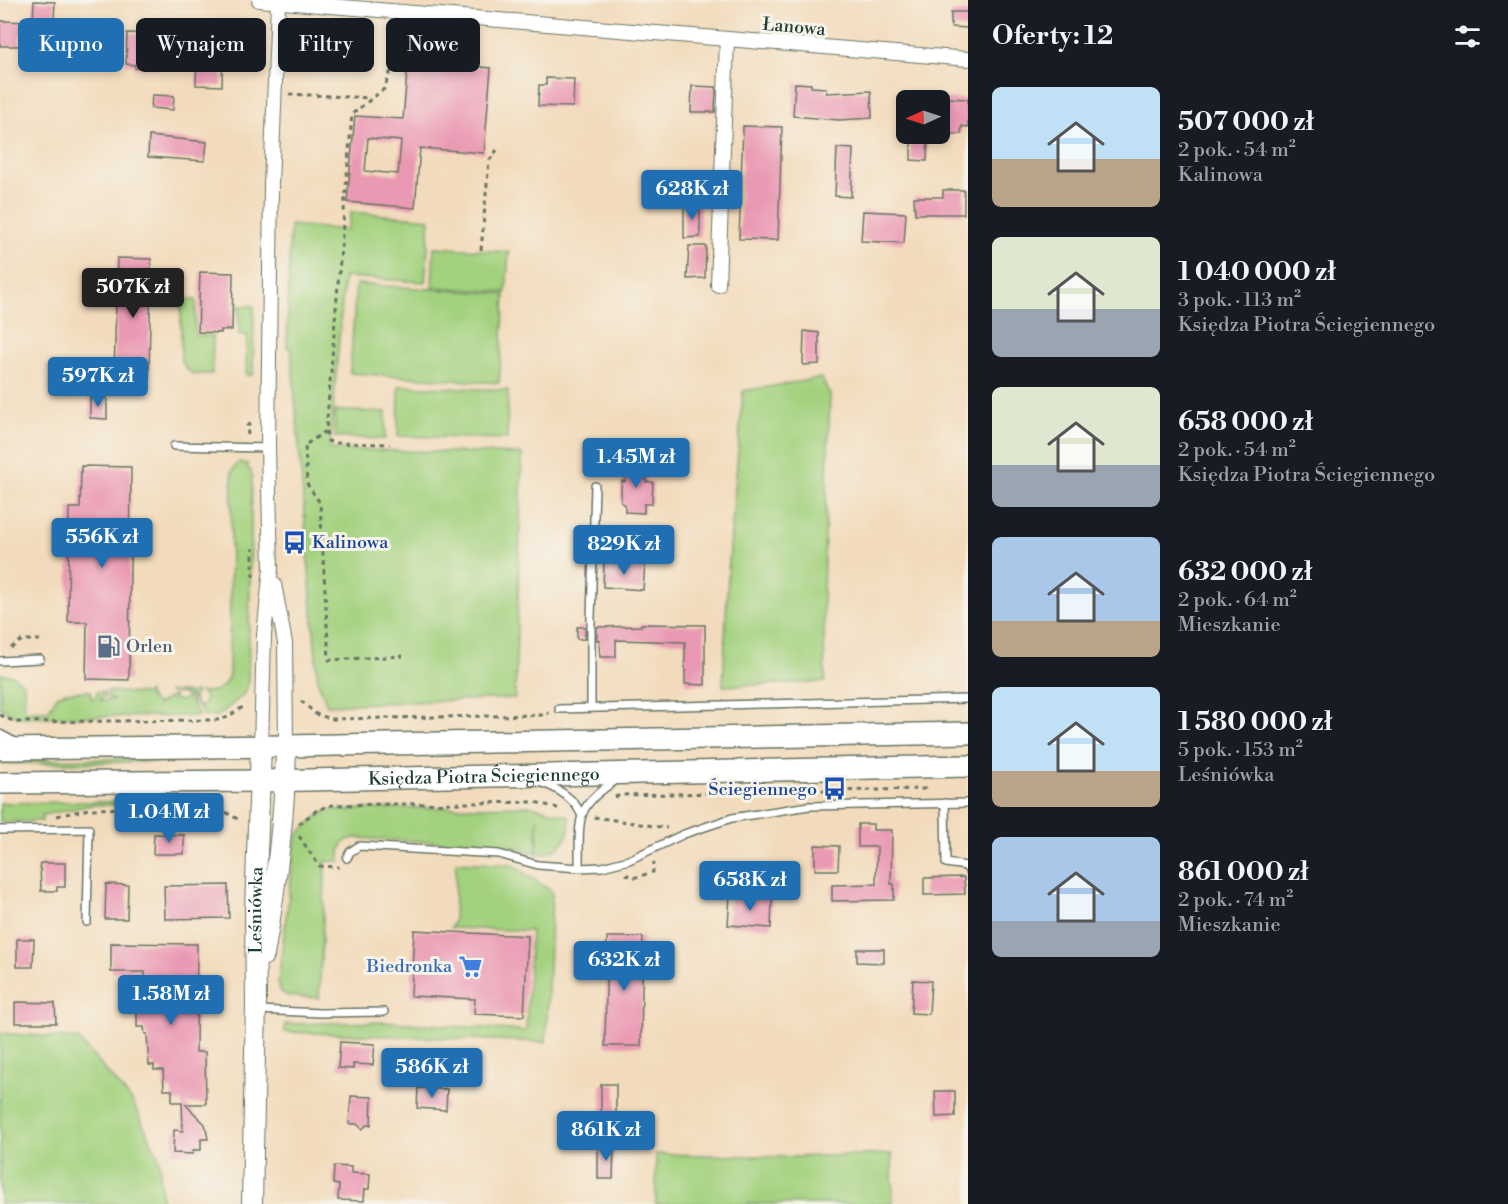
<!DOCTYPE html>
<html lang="pl">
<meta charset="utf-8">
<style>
:root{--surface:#171b24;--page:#20242c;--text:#f1f3f6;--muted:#9ea1a6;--accent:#1f6fb2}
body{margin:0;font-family:"Libre Bodoni",serif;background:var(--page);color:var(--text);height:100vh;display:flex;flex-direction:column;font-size:22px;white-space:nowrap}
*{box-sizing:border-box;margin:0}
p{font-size:20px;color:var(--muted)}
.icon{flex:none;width:33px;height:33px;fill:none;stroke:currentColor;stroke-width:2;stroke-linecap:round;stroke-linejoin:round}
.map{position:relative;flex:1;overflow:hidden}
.sheet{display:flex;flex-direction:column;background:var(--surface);width:540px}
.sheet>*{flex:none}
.hud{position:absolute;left:18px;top:18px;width:570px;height:54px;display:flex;gap:12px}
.needle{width:39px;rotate:267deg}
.buttons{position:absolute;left:896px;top:90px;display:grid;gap:12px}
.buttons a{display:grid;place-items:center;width:54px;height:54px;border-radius:9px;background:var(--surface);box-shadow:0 3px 9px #0003;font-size:30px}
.price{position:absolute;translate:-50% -51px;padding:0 14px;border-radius:6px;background:var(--accent);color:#fff;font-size:20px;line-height:39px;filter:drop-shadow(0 2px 3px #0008)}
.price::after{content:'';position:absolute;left:50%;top:36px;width:18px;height:14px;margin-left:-9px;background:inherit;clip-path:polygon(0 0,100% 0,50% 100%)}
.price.selected{background:#222;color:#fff}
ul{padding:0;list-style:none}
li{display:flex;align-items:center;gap:18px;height:150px;padding:0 24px}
li span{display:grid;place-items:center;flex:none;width:168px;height:120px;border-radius:9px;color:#555}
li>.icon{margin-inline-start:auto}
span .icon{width:72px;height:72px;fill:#fffc;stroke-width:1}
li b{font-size:26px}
h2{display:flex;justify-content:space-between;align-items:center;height:72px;padding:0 24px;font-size:26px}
.pill{padding:0 21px;border-radius:9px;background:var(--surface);box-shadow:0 3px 9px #0003;font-size:21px;line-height:54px}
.pill.selected{background:var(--accent);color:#fff}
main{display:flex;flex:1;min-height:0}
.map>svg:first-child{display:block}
</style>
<main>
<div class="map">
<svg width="968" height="1204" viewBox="0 0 968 1204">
<rect width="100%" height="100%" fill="#f7f3e8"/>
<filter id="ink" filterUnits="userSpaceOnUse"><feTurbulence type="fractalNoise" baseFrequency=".0167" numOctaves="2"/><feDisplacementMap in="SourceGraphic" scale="12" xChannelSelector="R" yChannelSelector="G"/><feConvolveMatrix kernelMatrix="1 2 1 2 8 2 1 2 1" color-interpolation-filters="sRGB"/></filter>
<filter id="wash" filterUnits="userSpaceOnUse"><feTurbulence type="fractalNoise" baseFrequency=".008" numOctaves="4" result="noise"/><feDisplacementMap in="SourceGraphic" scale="24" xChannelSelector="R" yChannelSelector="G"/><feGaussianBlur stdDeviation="1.35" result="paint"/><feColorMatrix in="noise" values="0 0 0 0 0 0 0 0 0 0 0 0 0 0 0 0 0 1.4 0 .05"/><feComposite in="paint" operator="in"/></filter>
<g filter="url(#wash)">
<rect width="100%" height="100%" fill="#f2dbbc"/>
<!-- green -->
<g fill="#a3d17e" stroke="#618759" stroke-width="1.5">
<path d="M351,212L430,219L425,282L344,277L330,449L522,454L515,698L327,705L318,682L291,348H287L290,225L347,230Z"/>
<path d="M434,247L509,252L506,292L432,287Z"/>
<path d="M356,284L505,294L499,383L350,373Z"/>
<path d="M181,299L196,300L195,335L213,336L212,374H193L187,370L181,361Z"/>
<path d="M239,306H254L253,375H246L247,335H239Z"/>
<path d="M821,378L830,395L823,591L825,682L723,686L728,573L743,391Z"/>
<path d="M399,386L508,390L507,439L398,436Z"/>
<path d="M335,411L386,412L385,439L335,437Z"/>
<path d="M239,462L248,464L247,467L251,471L252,477L248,684L243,695L218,716H205L188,693L197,692L193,697L197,706H202L205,703V697L201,692C215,692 224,690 229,675L232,471Z"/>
<path d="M0,674L12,675L24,684L25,711H48L57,696L65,692L91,691V698H96L97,692H105V697H101V701L113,700L108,697V691L146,694L148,692V696L157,705L172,696H174L173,699L180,701L187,698L184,694L168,692H186L199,716L17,717L0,708Z"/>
<path d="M211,758V761L0,764V760Z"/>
<path d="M211,800L210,803L92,805L42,815V821L0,822V803Z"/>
<path d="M532,806L569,816C572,838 560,853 538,854V818L536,853L510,846L495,845L355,838C342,839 339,849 340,861H326L319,998L287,996L279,990L278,983L296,838C301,830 320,812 330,810C336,809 344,810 348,810L349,812L351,810L360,809Z"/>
<path d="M456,862L513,865L552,892L546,1042L285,1032V1024L392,1022L526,1031L531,931L451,928L454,920Z"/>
<path d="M0,1033L78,1039L132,1101L159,1158L162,1204H0Z"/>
<path d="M656,1154L789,1157L892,1154L893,1204H656Z"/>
</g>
<g id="blocks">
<!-- building -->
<g fill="#ea99b3" fill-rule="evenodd">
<path d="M34,1L55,2L53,37L20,35V46H0V21L33,22Z"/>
<path d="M951,12H968V28L951,27Z"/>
<path d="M127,33L161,34L160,68H135V65L126,64Z"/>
<path d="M188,37L223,38L222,86L196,85L197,53L187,52Z"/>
<path d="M408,61L491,68L484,153L420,148L415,208L347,202L355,116L403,119ZM368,138L401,141L398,174L365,171Z"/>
<path d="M546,78L574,79L573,107L538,106L539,85H546Z"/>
<path d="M795,83L811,84V87L826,88V93L871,91L872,118L839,120L793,116Z"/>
<path d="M692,86L716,87L715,112H691Z"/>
<path d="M152,95L174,96L173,110L151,108Z"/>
<path d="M946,98L968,99V127L962,126L961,134H945Z"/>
<path d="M743,126L782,127L778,240L739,239Z"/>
<path d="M911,134H928L927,161L911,160Z"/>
<path d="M149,136L207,142L205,161L148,157Z"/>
<path d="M837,148L853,149L851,197L835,196Z"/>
<path d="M943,190H964V214H915L914,197H943Z"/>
<path d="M684,204L700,206V237L684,238Z"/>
<path d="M863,211L906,213L904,243L861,241Z"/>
<path d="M689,246H706L705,278L687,279Z"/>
<path d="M117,258L151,259L149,378H114Z"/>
<path d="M200,272L233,273L232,330H221V333L198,332Z"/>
<path d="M804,331L819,333V364L803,365Z"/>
<path d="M90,397L107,398V419L90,418Z"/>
<path d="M625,465H646V482H653L652,504H644V513L625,512V504L621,503V488L622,481L625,482Z"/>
<path d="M81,466L131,467L129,680L86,679L87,622H68L69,508H80Z"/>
<path d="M604,562L645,564L643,590L603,587Z"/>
<path d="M641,624L705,625V685L685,684V642L616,640V657H600L599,640H597V627L641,626Z"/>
<rect x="577" y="627" width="8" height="12"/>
<path d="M858,824H873V830H892L891,884H894V900L832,901V885L876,884L877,847H858Z"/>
<path d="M154,834L184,835V854H153Z"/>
<path d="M815,845L839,846L838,870H815Z"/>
<path d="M40,863H65V887H57V891H41Z"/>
<path d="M964,877L965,894L924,895V878Z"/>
<path d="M106,884L128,885L127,919H105Z"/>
<path d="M228,885L229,918L165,919L164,886Z"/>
<path d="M730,895L772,898L771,928L728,925Z"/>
<path d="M414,930L528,936L524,1016L474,1014L475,999L411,996Z"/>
<path d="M607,937H643L641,1046H605Z"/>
<path d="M17,939H34L33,967H17Z"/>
<path d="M111,943L197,944L196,1052H205L206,1104H185L205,1124L208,1139H201V1150H193V1154L173,1153L174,1130L183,1131L182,1102H172V1090H164L163,1070H154V1065H149L147,1034H145L144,1027H137V1001H145V972H111Z"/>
<path d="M857,949H884V963L857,962Z"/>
<path d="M913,980L931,981L929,1014L911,1013Z"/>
<path d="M15,1002L55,1003L56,1023H15Z"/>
<path d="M340,1042L375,1044L373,1065L353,1064V1069L338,1068Z"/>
<rect x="601" y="1084" width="15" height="33"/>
<path d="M418,1088L447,1089L446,1110L417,1108Z"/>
<path d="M935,1091H955V1116L936,1117Z"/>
<path d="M351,1096L372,1097L371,1125H367L362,1129L357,1124H349Z"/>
<path d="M598,1145L614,1146L613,1179H598Z"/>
<path d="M334,1166L351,1167V1173L370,1174L369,1189H365L364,1201L338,1200L339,1185L333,1184Z"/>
</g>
</g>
</g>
<g filter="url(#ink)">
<use href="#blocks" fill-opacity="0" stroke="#697464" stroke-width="1.5"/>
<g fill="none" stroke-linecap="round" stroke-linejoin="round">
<defs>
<g id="lane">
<path d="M174,446L268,448"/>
<path d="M0,661L40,659"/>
<path d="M591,708V618L595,486"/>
<path d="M559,709L968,699"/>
<path d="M0,734L15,742"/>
<path d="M539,782C556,787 574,798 581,814"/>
<path d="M945,803L946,863L966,866L968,870"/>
<path d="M0,830L89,829L87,922"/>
<path d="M347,858L350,852L359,846L499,854L538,865L579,868L602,867L629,860L684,834L732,818L809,806L968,803"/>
<path d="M579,868C580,819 573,807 618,779"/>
<path d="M258,1010L320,1013L384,1012"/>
</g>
<g id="street">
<path d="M259,0L968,59"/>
<path d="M718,285L727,40"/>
<path d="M274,584L285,643L286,746"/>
<path d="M261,746L264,635L271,568L268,448L269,359L271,185L278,2"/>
</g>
<g id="secondary">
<path d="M264,955C276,886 285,817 286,746"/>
<path id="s1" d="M252,1204L256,1002L255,909L261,746"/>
</g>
<g id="primary">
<path d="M0,749L286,746L968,733"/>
<path id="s2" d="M0,783L261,781L968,766"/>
</g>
</defs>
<!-- lane casing -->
<use href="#lane" stroke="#697464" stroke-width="10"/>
<!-- street casing -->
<use href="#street" stroke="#697464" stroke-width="16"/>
<!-- secondary casing -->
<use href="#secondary" stroke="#697464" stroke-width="22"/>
<!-- primary casing -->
<use href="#primary" stroke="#697464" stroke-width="24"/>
<!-- path -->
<g stroke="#697464" stroke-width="3" stroke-dasharray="4.5 4.5" stroke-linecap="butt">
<path d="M402,28L397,55L384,89L352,114L326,431L305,445L307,484L320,503L329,660L403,656"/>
<path d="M289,94L370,98"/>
<path d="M481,250L489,161L497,150"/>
<path d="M326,431L328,441L333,443L390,444"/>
<path d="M248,435L247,426L252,423"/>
<path d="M253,577V548"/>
<path d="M11,648L22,640H40"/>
<path d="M301,701L316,714L331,719L543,715L549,713"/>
<path d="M0,715L15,722L216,720C232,719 234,709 247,706"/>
<path d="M615,797L621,795L925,789V793"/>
<path d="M57,816L89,809L213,807H217L241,821"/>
<path d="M594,817L667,828"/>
<path d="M299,824L317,810L332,805L535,802L561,809"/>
<path d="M299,836L319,866L339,867"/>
<path d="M626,874L633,878L653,872L654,862"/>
</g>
<!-- lane -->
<use href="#lane" stroke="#fff" stroke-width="7"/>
<!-- street -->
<use href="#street" stroke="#fff" stroke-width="14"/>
<!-- secondary -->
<use href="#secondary" stroke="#fff" stroke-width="20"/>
<!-- primary -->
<use href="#primary" stroke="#fff" stroke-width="21"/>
</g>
</g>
<!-- icons -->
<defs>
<symbol id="bus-bare" viewBox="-9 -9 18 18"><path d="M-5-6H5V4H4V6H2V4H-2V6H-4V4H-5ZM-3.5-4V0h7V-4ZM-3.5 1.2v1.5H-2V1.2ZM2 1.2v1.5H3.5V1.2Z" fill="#1a4fb4" stroke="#f7f3e8" stroke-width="2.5" paint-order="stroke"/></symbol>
<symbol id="fuel-bare" viewBox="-9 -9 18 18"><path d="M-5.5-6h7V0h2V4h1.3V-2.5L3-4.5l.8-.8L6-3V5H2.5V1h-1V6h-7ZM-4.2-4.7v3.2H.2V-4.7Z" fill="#5c6f8a" stroke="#f7f3e8" stroke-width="2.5" paint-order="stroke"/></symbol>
<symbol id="supermarket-bare" viewBox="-9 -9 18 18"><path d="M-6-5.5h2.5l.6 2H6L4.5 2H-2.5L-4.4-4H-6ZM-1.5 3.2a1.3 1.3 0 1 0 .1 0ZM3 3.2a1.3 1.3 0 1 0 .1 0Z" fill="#3f7fe0" stroke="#f7f3e8" stroke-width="2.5" paint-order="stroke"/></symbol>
</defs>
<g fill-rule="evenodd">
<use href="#bus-bare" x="278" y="526" width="33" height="33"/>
<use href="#fuel-bare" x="92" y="630" width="33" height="33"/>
<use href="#bus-bare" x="818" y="772" width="33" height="33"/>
<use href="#supermarket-bare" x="454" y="950" width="33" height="33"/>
</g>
<g text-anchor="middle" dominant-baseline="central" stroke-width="6" stroke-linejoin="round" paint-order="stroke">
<!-- street labels -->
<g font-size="18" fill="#1f3d34" stroke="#f7f3e8">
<text transform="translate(794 27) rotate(5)">Łanowa</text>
<text stroke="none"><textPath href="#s2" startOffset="484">Księdza Piotra Ściegiennego</textPath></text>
<text stroke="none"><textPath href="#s1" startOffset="294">Leśniówka</textPath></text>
</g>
<!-- transit labels -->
<g font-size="18" fill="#164399" stroke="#f7f3e8" text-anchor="start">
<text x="312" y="542">Kalinowa</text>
<text x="817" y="789" text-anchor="end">Ściegiennego</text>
</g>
<!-- service labels -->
<g font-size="18" fill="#4e5e75" stroke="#f7f3e8" text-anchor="start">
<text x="126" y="646">Orlen</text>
</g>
<!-- shop labels -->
<g font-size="18" fill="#366cbe" stroke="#f7f3e8" text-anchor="end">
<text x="452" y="966">Biedronka</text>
</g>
</g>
</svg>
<div class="buttons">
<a><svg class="needle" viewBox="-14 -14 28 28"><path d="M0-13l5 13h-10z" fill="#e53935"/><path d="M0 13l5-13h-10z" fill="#9ea1a6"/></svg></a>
</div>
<b class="price" style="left:692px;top:221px">628K zł</b>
<b class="price selected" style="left:133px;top:319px">507K zł</b>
<b class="price" style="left:98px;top:408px">597K zł</b>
<b class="price" style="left:636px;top:489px">1.45M zł</b>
<b class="price" style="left:102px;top:569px">556K zł</b>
<b class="price" style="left:624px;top:576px">829K zł</b>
<b class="price" style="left:169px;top:844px">1.04M zł</b>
<b class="price" style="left:750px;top:912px">658K zł</b>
<b class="price" style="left:624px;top:992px">632K zł</b>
<b class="price" style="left:171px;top:1026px">1.58M zł</b>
<b class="price" style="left:432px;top:1099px">586K zł</b>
<b class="price" style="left:606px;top:1162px">861K zł</b>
<div class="hud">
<a class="pill selected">Kupno</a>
<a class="pill">Wynajem</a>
<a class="pill">Filtry</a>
<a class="pill">Nowe</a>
</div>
</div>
<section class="sheet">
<h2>Oferty: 12<svg class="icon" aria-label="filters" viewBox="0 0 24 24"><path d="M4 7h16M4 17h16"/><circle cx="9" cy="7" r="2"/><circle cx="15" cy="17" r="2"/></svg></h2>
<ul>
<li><span style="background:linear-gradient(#bfe0f5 60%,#b9a48a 0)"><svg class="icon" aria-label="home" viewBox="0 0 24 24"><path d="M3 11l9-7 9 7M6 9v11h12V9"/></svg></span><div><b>507 000 zł</b><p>2 pok. · 54 m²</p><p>Kalinowa</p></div></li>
<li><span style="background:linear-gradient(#dfe7d0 60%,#9aa5b1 0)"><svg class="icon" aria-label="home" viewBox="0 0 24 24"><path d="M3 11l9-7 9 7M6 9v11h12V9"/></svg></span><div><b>1 040 000 zł</b><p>3 pok. · 113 m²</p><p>Księdza Piotra Ściegiennego</p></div></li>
<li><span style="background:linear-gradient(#dfe7d0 65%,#9aa5b1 0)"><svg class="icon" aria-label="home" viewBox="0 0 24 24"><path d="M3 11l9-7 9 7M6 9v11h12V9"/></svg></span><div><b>658 000 zł</b><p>2 pok. · 54 m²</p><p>Księdza Piotra Ściegiennego</p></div></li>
<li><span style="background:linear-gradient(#a9c7e8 70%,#b9a48a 0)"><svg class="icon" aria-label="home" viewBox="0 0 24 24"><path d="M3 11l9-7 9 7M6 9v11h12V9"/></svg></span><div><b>632 000 zł</b><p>2 pok. · 64 m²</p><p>Mieszkanie</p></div></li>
<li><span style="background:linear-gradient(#bfe0f5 70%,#b9a48a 0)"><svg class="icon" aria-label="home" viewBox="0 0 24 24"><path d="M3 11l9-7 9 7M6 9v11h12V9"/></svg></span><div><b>1 580 000 zł</b><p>5 pok. · 153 m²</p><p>Leśniówka</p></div></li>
<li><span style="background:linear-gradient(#a9c7e8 70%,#9aa5b1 0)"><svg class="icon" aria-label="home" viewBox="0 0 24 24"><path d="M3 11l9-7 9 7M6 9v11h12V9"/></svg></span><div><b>861 000 zł</b><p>2 pok. · 74 m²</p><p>Mieszkanie</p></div></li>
</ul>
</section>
</main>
